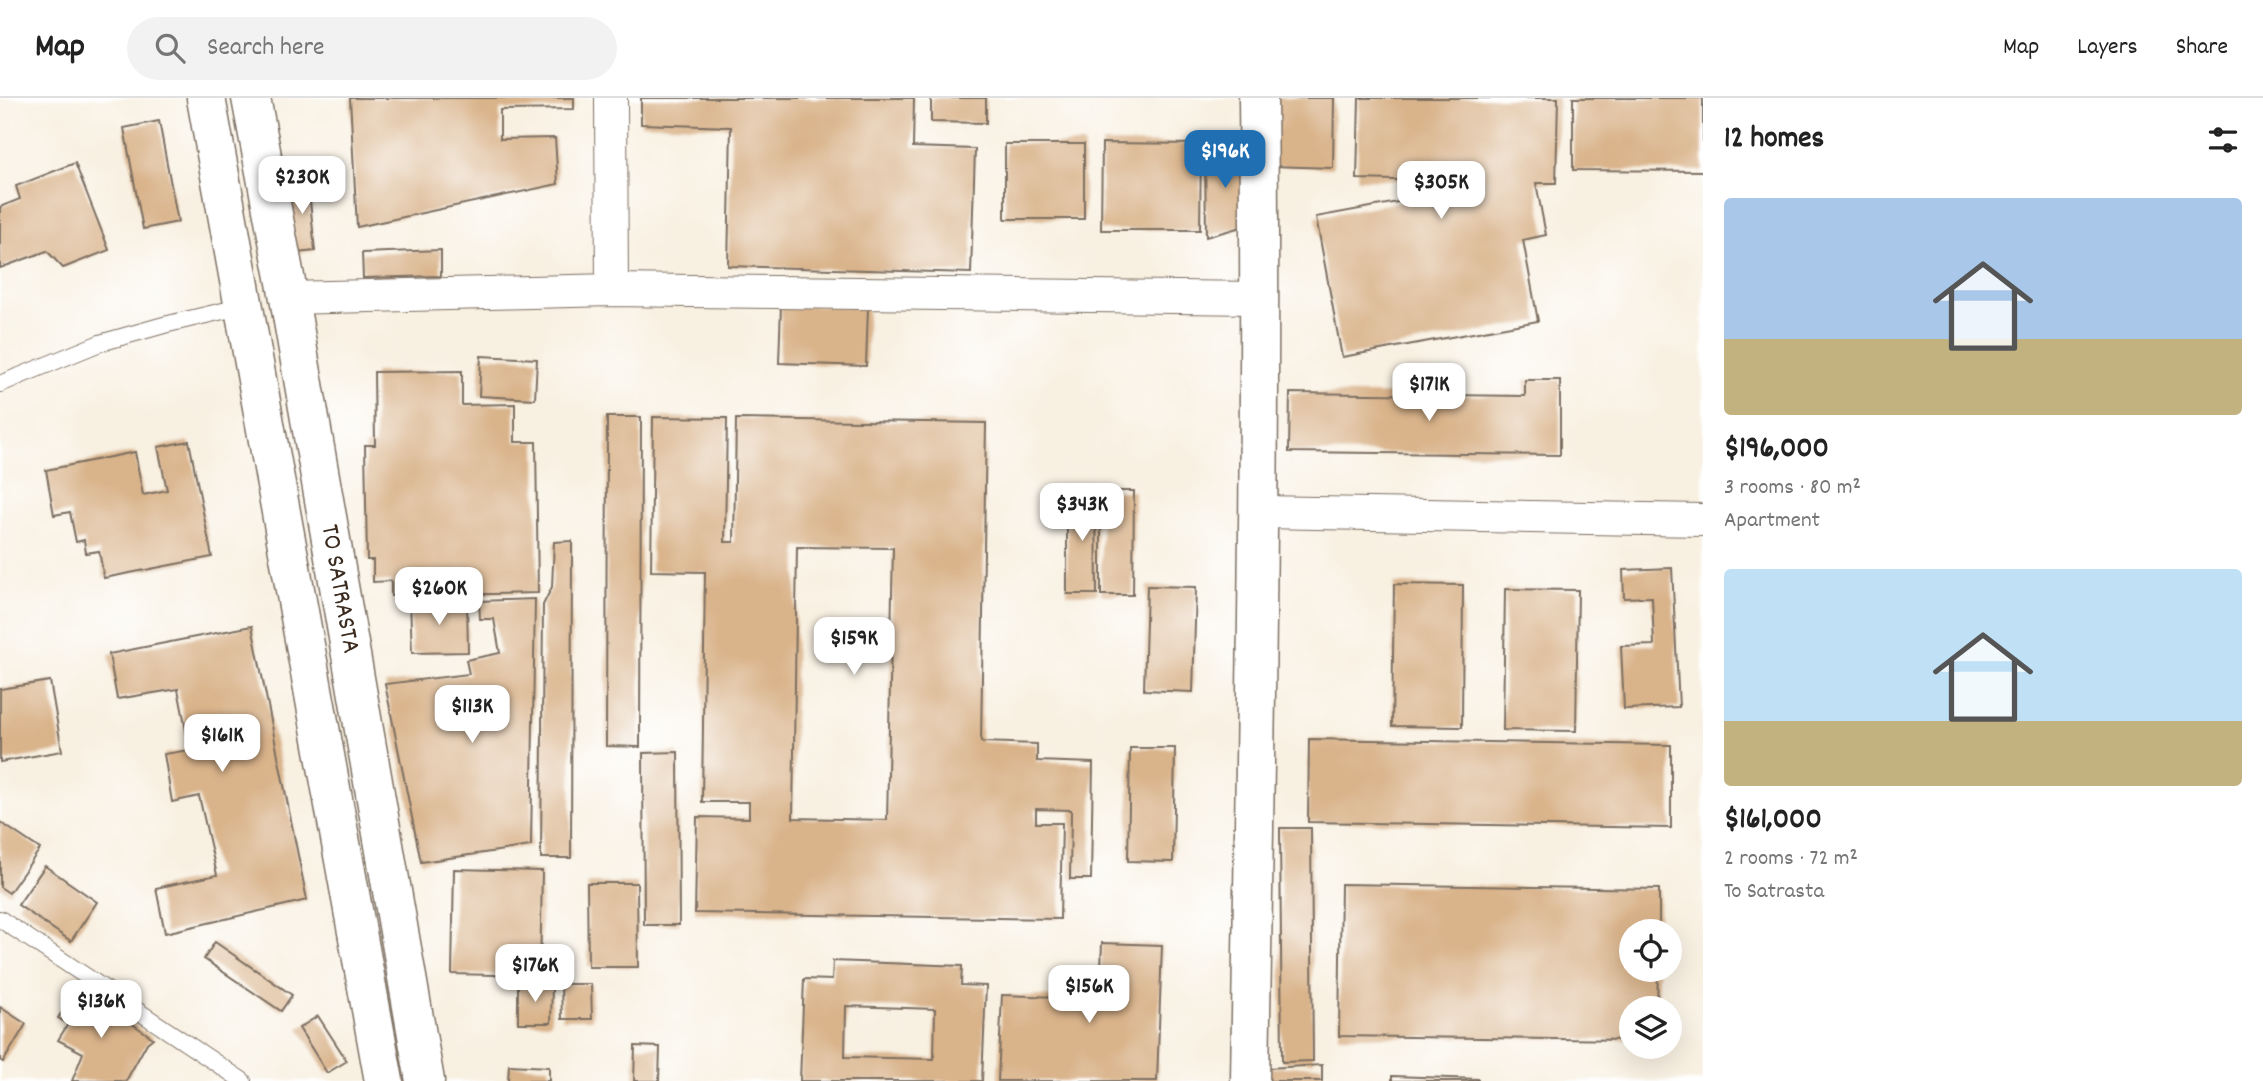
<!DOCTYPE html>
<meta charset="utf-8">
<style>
:root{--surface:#fff;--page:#f2f2f2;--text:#222;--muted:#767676;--line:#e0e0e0;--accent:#1f6fb2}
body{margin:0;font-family:Dekko,sans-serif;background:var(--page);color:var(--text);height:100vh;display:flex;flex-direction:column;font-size:26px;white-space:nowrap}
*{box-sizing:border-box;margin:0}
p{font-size:23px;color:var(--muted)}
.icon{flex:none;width:38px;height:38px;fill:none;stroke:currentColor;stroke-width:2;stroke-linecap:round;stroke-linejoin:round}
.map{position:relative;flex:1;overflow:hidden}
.sheet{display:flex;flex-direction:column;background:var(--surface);width:560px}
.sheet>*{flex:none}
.fabs{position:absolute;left:1619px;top:821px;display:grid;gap:14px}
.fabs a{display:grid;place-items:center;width:63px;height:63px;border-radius:50%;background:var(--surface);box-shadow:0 7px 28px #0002;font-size:35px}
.price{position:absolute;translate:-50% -60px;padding:0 16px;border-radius:14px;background:#fff;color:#222;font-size:23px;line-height:46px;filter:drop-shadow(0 2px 4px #0008)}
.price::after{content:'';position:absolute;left:50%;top:42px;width:21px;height:16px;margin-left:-10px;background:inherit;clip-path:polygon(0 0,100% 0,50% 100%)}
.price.current{background:var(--accent);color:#fff}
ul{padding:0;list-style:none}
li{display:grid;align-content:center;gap:14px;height:371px;padding:0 21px}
li span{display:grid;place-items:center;height:217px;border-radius:7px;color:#555}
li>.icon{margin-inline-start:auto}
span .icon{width:126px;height:126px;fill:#fffc;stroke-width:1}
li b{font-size:30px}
h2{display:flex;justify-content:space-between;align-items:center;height:84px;padding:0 21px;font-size:30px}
header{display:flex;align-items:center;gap:42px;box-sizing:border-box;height:98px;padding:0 35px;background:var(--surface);border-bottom:2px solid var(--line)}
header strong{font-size:33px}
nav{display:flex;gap:38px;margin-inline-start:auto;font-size:24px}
.search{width:490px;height:63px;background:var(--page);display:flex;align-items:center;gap:18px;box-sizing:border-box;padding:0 24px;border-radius:38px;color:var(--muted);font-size:26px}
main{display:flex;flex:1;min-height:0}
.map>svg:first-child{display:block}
</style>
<header>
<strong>Map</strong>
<div class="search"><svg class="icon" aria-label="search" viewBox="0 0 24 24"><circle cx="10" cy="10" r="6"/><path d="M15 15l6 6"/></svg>Search here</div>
<nav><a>Map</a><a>Layers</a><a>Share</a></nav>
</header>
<main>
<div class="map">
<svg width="1703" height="983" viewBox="0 0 1703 983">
<rect width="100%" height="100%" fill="#fff"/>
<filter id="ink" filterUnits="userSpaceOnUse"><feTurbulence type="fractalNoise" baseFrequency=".0143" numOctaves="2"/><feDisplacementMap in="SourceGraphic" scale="14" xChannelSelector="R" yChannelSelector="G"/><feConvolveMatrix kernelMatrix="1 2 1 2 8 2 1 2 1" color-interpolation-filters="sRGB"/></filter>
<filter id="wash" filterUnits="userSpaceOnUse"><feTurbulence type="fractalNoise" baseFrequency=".00686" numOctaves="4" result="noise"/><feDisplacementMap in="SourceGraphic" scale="28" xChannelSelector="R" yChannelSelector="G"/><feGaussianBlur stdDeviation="1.57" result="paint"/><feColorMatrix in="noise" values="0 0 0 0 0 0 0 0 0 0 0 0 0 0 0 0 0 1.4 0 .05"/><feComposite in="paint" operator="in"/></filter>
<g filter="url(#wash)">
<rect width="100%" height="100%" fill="#f8f0e1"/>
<g id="blocks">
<!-- building -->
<g fill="#d9b38a" fill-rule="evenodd">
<path d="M350,0H574V11L500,12V41L555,40L558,86L357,129Z"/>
<path d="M641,0H914L913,49L975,51L971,175L728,168L731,29L641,26Z"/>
<path d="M931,0H986V25L931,24Z"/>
<path d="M1273,0H1334L1333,70L1272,68Z"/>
<path d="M1359,0H1558L1556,85H1536L1546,137L1523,142L1538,223L1342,259L1316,119L1436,97L1433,83L1357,81Z"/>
<path d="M1573,0H1703V73L1573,72Z"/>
<path d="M159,23L178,124L143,131L124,30Z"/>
<path d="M1102,45L1201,46L1200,132H1101Z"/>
<rect x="1005" y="46" width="79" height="75"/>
<path d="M1245,51V128L1206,139L1205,52Z"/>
<path d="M75,65L109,152L63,170L47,153L0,170V109L20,101L16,88Z"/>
<path d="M308,82L315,153L296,155L289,84Z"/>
<path d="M441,152V178L363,180L362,155Z"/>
<path d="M781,207L868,209L866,268L779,265Z"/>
<path d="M481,258L537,261L535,301L479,298Z"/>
<path d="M462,273V307L515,306V344H536L538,495L391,498V483L373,484V462H367L365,347H375L374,274Z"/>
<path d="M1525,282H1560V357L1289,354L1290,295L1525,298Z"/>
<path d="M607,319H641L640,649L606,648Z"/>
<path d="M653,319L727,320L725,444H734L736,321L986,325L981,644L1037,646V663L1093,665L1091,781H1070L1071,712L1036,711V725H1062L1060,821L695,815L697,719L749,720V704H702L705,474L651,473ZM797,449L893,450L887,722L793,720Z"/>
<path d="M189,343L212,459L104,480L99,453L86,455L84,442L76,444L70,414L54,417L46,372L135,354L143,397L167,392L158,349Z"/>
<path d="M1067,393H1096L1097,496H1067Z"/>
<path d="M1101,393H1134L1133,497H1101Z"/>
<path d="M572,443L571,760H541L543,507L552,489L554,444Z"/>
<path d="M1672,470L1679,609L1624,611L1621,548L1654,547L1652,499L1624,500L1623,472Z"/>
<path d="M1394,486L1463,487L1462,629L1392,628Z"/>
<path d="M1147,488L1196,489L1193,594L1144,592Z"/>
<path d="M1505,491L1578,492L1576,633L1503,632Z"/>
<path d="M535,501L531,748L421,764L385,586L469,576L466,562L500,555L494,521H480L479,503Z"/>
<path d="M467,503L468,554L412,555L410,504Z"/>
<path d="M252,528L307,802L165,835L156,790L217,777L199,698L172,704L164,656L190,652L178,591L117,601L109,556Z"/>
<path d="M50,583L62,653L0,664V591Z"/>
<path d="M1309,641L1671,647V730L1308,724Z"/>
<path d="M1130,650H1175L1173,764L1128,763Z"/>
<path d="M678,654L679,827H644L643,655Z"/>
<path d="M0,724L40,751L9,795L0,789Z"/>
<path d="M1280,730H1311L1313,963L1282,964Z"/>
<path d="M45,768L97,804L71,843L18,807Z"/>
<path d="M454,771L542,773L540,878L452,876Z"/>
<path d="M587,785H637L638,869H588Z"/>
<path d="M1341,786L1659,791V833H1631V872H1658L1657,910H1631V942L1339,938Z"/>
<path d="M215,844L292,897L281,913L204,861Z"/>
<path d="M1102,845L1162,847L1157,983H998L1002,897L1087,900L1088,871H1101Z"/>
<path d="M833,863L962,868L961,887L986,888L982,983H800L804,881L832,882ZM846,908L935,911L934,961L845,959Z"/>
<path d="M518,886L552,887L551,925H518Z"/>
<path d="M561,886H591L592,921H562Z"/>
<path d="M78,889L153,940L147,945L126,983H72L83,955L58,942L68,926L58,920Z"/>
<path d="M0,909L26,926L3,964L0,962Z"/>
<path d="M318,918L347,963L327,975L299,930Z"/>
<path d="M635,948L660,949L659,983H634Z"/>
<path d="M509,967L549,969V983H508Z"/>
<path d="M1322,967V983H1268V970Z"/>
<path d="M1392,978L1478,981V983H1392Z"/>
</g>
</g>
</g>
<g filter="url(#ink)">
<use href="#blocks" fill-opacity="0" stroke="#7d6f62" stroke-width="2"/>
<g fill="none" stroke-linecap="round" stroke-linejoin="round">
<defs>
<g id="lane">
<path d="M0,286L100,245L164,227L244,208"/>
<path d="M0,821L243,983"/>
</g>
<g id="street">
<path d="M611,0L612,192"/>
<path d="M289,200L612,192L1260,200"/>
<path d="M1259,414L1703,422"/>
</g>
<g id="secondary">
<path d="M206,0L384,983"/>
<path id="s1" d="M251,0L289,200L425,983"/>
<path d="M1250,983C1255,655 1262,328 1258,0"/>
</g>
</defs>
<!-- lane casing -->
<use href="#lane" stroke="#7d6f62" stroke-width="18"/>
<!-- street casing -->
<use href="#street" stroke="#7d6f62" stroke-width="34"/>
<!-- secondary casing -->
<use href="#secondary" stroke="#7d6f62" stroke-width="41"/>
<!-- lane -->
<use href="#lane" stroke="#fff" stroke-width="16"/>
<!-- street -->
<use href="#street" stroke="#fff" stroke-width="32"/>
<!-- secondary -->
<use href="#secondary" stroke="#fff" stroke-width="38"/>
</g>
</g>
<g text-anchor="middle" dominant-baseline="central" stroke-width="7" stroke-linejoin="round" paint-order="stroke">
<!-- street labels -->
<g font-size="26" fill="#3b2a1e" stroke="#fff">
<text stroke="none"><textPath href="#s1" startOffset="499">TO SATRASTA</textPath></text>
</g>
</g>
</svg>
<div class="fabs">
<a><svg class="icon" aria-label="locate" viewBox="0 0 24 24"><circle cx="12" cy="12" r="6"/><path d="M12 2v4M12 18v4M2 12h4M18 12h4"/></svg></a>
<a><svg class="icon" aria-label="layers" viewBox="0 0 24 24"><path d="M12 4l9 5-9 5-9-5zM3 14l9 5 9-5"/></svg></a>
</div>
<b class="price current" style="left:1225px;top:92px">$196K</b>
<b class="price" style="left:302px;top:118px">$230K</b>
<b class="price" style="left:1441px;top:123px">$305K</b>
<b class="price" style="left:1429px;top:325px">$171K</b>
<b class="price" style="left:1082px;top:445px">$343K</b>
<b class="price" style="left:439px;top:529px">$260K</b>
<b class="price" style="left:854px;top:579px">$159K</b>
<b class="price" style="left:472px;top:647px">$113K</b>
<b class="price" style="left:222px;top:676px">$161K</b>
<b class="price" style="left:535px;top:906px">$176K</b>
<b class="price" style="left:1089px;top:927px">$156K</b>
<b class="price" style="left:101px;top:942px">$136K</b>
</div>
<section class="sheet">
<h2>12 homes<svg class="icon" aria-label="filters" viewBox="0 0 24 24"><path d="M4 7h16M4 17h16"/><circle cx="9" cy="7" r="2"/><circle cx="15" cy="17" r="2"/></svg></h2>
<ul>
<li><span style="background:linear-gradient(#a9c7e8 65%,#c2b280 0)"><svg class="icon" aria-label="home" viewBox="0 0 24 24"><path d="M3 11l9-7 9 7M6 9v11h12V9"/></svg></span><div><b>$196,000</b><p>3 rooms · 80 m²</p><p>Apartment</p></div></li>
<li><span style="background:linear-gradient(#bfe0f5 70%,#c2b280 0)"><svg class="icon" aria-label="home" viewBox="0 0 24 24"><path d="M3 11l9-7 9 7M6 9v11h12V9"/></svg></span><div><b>$161,000</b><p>2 rooms · 72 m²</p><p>To Satrasta</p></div></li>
</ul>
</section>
</main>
